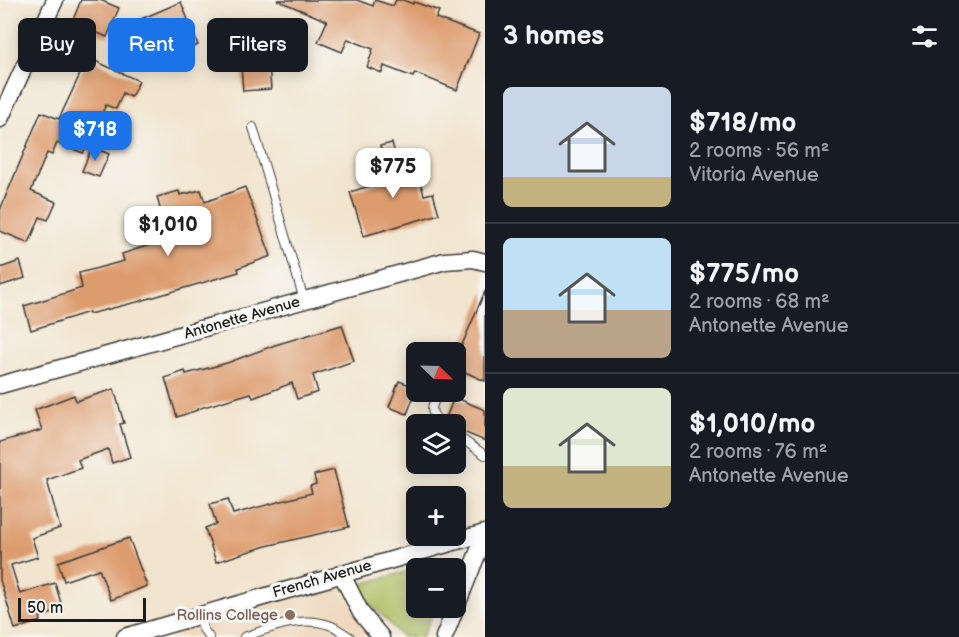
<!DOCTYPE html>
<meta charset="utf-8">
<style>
:root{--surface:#171b24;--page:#242831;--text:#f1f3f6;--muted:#9ea1a6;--line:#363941;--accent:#1a73e8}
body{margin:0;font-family:"Balsamiq Sans",sans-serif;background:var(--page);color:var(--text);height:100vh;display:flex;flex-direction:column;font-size:22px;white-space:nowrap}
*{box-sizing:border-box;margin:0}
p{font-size:20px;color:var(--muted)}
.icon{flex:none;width:33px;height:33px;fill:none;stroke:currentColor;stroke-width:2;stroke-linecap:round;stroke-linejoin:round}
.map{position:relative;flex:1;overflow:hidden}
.side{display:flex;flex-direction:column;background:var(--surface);width:474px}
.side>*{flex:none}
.guide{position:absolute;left:18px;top:18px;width:376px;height:54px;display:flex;gap:12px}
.needle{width:39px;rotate:113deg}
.fabs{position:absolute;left:406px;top:342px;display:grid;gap:12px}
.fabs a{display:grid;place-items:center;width:60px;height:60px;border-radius:9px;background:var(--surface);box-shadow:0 3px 15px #0003;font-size:30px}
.scale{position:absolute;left:18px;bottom:15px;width:128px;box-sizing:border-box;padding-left:6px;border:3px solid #1c1c1c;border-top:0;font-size:16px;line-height:21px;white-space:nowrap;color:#1c1c1c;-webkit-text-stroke:4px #f6f6f2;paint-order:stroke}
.price{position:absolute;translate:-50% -51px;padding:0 14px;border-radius:12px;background:#fff;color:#222;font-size:20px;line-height:39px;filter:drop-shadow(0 2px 3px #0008)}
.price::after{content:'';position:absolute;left:50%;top:36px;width:18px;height:14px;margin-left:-9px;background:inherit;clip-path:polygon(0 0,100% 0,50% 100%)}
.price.selected{background:var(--accent);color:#fff}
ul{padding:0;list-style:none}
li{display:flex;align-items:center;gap:18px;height:150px;padding:0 18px}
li+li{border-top:2px solid var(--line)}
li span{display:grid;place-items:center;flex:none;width:168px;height:120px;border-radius:9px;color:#555}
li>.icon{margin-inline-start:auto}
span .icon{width:72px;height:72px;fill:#fffc;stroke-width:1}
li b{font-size:26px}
h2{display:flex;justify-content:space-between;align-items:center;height:72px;padding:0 18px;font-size:26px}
.tag{padding:0 21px;border-radius:9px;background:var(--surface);box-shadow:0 3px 15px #0003;font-size:21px;line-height:54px}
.tag.selected{background:var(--accent);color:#fff}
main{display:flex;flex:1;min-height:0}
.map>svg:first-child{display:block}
</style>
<main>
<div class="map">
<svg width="485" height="637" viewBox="0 0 485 637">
<rect width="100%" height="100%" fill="#f6f6f2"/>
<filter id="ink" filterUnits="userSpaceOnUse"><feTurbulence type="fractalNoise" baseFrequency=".0167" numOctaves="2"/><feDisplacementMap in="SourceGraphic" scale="12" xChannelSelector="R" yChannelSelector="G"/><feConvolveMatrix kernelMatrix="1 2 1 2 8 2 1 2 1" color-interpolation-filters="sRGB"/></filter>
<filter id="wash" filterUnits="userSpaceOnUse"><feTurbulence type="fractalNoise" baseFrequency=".008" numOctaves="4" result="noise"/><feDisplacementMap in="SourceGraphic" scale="24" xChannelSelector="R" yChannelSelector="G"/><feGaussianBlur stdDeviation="1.35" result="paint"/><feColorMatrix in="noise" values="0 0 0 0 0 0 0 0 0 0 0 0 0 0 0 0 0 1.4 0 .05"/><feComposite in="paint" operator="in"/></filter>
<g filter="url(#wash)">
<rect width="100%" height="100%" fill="#f2e5cf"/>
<!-- built -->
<path fill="#eed7bb" d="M333,585L340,588L374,637H145Z"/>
<!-- green -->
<path fill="#adbc5e" stroke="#646c3d" stroke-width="1.5" d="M456,558L451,568H417V608H435L422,637H402L380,613L347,588Z"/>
<g id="blocks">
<!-- building -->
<g fill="#dd9c6e">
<path d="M81,0H100L119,8L107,37L72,22Z"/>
<path d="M277,0H357L373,6L375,0L393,6L396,0H403L413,4L414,2L439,11L436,18L479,34L457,90L415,73L413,77L384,66L382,73L367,67L373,49L348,39L342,52L318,42L327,21Z"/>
<path d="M181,2L198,45L151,64L134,22Z"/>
<path d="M268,53L271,89L243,91L240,55Z"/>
<path d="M91,59L139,81L131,97L123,93L116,109L106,105L83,153L57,143L52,155L47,153L31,191L56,202L48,220L40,217L29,243L0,231V210L41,112L59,119L83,68L86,69Z"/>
<path d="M392,143L400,171L416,167L424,195L433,193L439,214L364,236L350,192L389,180L380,146Z"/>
<path d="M92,147L109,154L99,177L82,171Z"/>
<path d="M245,187L271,256L238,268L239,272L137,302L89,314V312L31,330L24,306L82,288L79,273L124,261L122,254L168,239L157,197L179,191L180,195L201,190L205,202Z"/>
<path d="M20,261L25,278L0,286V268Z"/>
<path d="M485,291V381L456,368V359Z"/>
<path d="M342,325L354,361L313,375L318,392L297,399L292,383L253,398L251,393L197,409L198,410L177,417L165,378L185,371L186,374L227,363L275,345Z"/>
<path d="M399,381L417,388L407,414L389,407Z"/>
<path d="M114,389L124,423L120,424L130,457L112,463L108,449L78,460L81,468L47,480L60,528L32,538L38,557L11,565L20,594L55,583L63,610L40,617L41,621L15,629L0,580V442L42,430L35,410L74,395L76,401Z"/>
<path d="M454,397L485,410V441L456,429V424H449L446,418Z"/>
<path d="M334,470L349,527L266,546L216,562L205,528L216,524L210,504L228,499L233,514L312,493L310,486L316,484L314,475Z"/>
<path d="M129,538L147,586L111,600L99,569L64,581L58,562Z"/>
</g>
</g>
</g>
<g filter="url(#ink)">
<use href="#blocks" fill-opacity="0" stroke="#3c3a37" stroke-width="1.5"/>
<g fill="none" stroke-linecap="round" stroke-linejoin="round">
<defs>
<g id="lane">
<path d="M253,127L304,300"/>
<path d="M434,402C429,412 435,418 443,424"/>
<path d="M456,435L485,455"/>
<path d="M199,615L203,629L209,637"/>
<path d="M244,637C270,628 301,615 329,625C336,627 343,633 350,637"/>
</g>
<g id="street">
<path d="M0,119L55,0"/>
<path d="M0,385L445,261L473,259L485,262"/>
<path d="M341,573L361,613L381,637"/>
<path d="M125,637L485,533"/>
<path d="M444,637L485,535"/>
</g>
</defs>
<!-- lane casing -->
<use href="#lane" stroke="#3c3a37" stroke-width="10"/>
<!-- street casing -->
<use href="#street" stroke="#3c3a37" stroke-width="19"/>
<!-- lane -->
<use href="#lane" stroke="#fff" stroke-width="8"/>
<!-- street -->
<use href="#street" stroke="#fff" stroke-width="16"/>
</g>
</g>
<!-- markers -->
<circle fill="#8d6e63" stroke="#f6f6f2" stroke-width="2" cx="290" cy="615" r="6"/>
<g text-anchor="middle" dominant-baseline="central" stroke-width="6" stroke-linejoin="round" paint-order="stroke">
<!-- street labels -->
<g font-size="15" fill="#1c1c1c" stroke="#f6f6f2">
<text transform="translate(242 318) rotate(-16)">Antonette Avenue</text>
<text transform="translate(322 579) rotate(-16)">French Avenue</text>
</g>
<!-- education labels -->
<g font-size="15" fill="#785e54" stroke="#f6f6f2" text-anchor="end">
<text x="278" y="615">Rollins College</text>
</g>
</g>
</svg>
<div class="fabs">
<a><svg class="needle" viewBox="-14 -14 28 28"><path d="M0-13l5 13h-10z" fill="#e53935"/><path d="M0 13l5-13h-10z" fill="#9ea1a6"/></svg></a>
<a><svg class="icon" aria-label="layers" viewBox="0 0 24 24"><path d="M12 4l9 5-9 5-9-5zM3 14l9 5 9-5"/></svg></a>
<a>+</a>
<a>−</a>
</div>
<div class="scale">50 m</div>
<b class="price selected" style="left:95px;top:162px">$718</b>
<b class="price" style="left:393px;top:199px">$775</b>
<b class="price" style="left:168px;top:257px">$1,010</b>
<div class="guide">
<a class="tag">Buy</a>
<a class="tag selected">Rent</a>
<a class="tag">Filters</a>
</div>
</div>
<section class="side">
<h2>3 homes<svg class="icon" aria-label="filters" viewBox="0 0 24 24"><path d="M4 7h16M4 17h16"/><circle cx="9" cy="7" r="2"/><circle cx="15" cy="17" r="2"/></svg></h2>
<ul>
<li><span style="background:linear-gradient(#c9d6e8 75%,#c2b280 0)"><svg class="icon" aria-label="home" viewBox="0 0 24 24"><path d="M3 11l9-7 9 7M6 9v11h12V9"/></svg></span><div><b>$718/mo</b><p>2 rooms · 56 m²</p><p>Vitoria Avenue</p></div></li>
<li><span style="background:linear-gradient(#bfe0f5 60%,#b9a48a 0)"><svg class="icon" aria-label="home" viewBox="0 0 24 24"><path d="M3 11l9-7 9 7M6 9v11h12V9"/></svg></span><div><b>$775/mo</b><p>2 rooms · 68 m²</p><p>Antonette Avenue</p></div></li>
<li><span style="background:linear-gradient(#dfe7d0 65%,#c2b280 0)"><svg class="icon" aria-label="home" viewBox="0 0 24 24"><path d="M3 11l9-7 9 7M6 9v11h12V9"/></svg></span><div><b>$1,010/mo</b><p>2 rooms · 76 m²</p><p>Antonette Avenue</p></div></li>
</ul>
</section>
</main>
